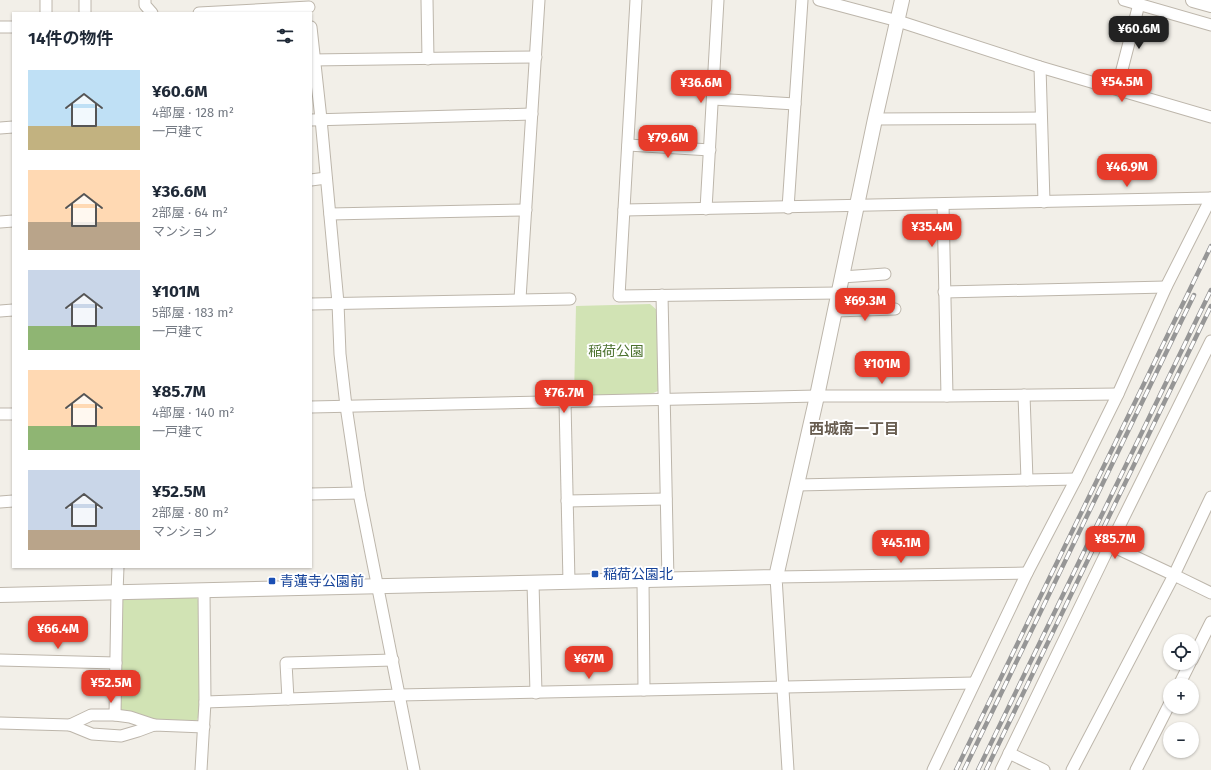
<!DOCTYPE html>
<html lang="ja">
<meta charset="utf-8">
<style>
:root{--surface:#fff;--page:#f2f2f3;--text:#1f2937;--muted:#747a83;--accent:#e73b2a}
body{margin:0;font-family:"Fira Sans","Noto Sans JP",sans-serif;background:var(--page);color:var(--text);height:100vh;display:flex;flex-direction:column;font-size:15px;white-space:nowrap}
*{box-sizing:border-box;margin:0}
p{font-size:13px;color:var(--muted)}
.icon{flex:none;width:22px;height:22px;fill:none;stroke:currentColor;stroke-width:2;stroke-linecap:round;stroke-linejoin:round}
.map{position:relative;flex:1;overflow:hidden}
.side{position:absolute;left:12px;top:12px;width:300px;height:556px;display:flex;flex-direction:column;background:var(--surface);border-radius:0px;box-shadow:0 1px 3px #0004}
.side>*{flex:none}
.tools{position:absolute;left:1163px;top:634px;display:grid;gap:8px}
.tools a{display:grid;place-items:center;width:36px;height:36px;border-radius:50%;background:var(--surface);box-shadow:0 1px 3px #0004;font-size:20px}
.price{position:absolute;translate:-50% -34px;padding:0 9px;border-radius:8px;background:var(--accent);color:#fff;font-size:13px;line-height:26px;filter:drop-shadow(0 1px 2px #0008)}
.price::after{content:'';position:absolute;left:50%;top:24px;width:12px;height:9px;margin-left:-6px;background:inherit;clip-path:polygon(0 0,100% 0,50% 100%)}
.price.on{background:#222;color:#fff}
ul{padding:0;list-style:none}
li{display:flex;align-items:center;gap:12px;height:100px;padding:0 16px}
li span{display:grid;place-items:center;flex:none;width:112px;height:80px;border-radius:0px;color:#555}
li>.icon{margin-inline-start:auto}
span .icon{width:48px;height:48px;fill:#fffc;stroke-width:1}
li b{font-size:17px}
h2{display:flex;justify-content:space-between;align-items:center;height:48px;padding:0 16px;font-size:17px}
.map>svg:first-child{display:block}
</style>
<div class="map">
<svg width="1211" height="770" viewBox="0 0 1211 770">
<rect width="100%" height="100%" fill="#f2efe8"/>
<!-- green -->
<g fill="#d1e3b4">
<path d="M650,304L658,311V391L651,394L574,397L576,306Z"/>
<path d="M195,596L199,601V715L196,722H154L123,712L119,707L120,601L127,598Z"/>
</g>
<g fill="none" stroke-linecap="round" stroke-linejoin="round">
<defs>
<g id="minor">
<path d="M46,0V13"/>
<path d="M85,0V13"/>
<path d="M145,0V5L152,13"/>
<path d="M427,0L428,59"/>
<path d="M636,0L619,296L838,293"/>
<path d="M819,0L898,21L1040,67L1211,117"/>
<path d="M1124,0L1211,25"/>
<path d="M199,13L309,7"/>
<path d="M0,27H13"/>
<path d="M311,27L321,119L338,303L340,354L346,406L359,493L414,770"/>
<path d="M311,60L536,57"/>
<path d="M1040,67L1044,202"/>
<path d="M1117,89L1139,4"/>
<path d="M713,99L795,104"/>
<path d="M875,119L1041,118"/>
<path d="M311,120L532,114"/>
<path d="M0,128L13,127"/>
<path d="M628,145L710,150"/>
<path d="M311,180L326,178"/>
<path d="M943,204L947,396"/>
<path d="M788,208L802,0"/>
<path d="M706,209L718,0"/>
<path d="M624,210L1211,198"/>
<path d="M330,214L526,210"/>
<path d="M0,222L13,221"/>
<path d="M842,277L885,274"/>
<path d="M944,292L1166,287"/>
<path d="M662,295L668,580"/>
<path d="M520,299L539,0"/>
<path d="M311,304L570,299"/>
<path d="M0,311L13,310"/>
<path d="M835,311L895,309"/>
<path d="M1024,395L1027,480"/>
<path d="M565,402L569,582"/>
<path d="M311,407L817,396H947L1118,394"/>
<path d="M0,414H13"/>
<path d="M797,485L1076,479"/>
<path d="M311,494L359,493"/>
<path d="M1211,497L1174,575L1211,593"/>
<path d="M567,501L666,499"/>
<path d="M0,502L13,501"/>
<path d="M643,580L644,690"/>
<path d="M533,583L536,693"/>
<path d="M0,660L116,663"/>
<path d="M1192,660L1211,622"/>
<path d="M1179,685L1190,663"/>
<path d="M288,699L286,663L393,660"/>
<path d="M205,702L399,695L974,683"/>
<path d="M115,715L117,593L118,567"/>
<path d="M0,723L70,725L92,734L121,736L138,731L154,725L204,727"/>
<path d="M70,725L91,715H115L130,717L154,725"/>
<path d="M1009,753L1044,770"/>
<path d="M201,770L205,702L204,591"/>
<path d="M788,770L776,577L1027,573"/>
<path d="M933,770L1027,573L1076,479L1118,394L1166,287L1211,198"/>
<path d="M1001,770L1110,545L1211,341"/>
<path d="M1072,770L1174,575L1110,545"/>
<path d="M1136,770L1170,703"/>
</g>
<g id="tertiary">
<path d="M1193,0L1211,5"/>
<path d="M0,595L776,577L817,396L875,119L902,0"/>
</g>
</defs>
<!-- minor casing -->
<use href="#minor" stroke="#bdb6ab" stroke-width="13"/>
<!-- tertiary casing -->
<use href="#tertiary" stroke="#bdb6ab" stroke-width="16"/>
<!-- minor -->
<use href="#minor" stroke="#fff" stroke-width="11"/>
<!-- tertiary -->
<use href="#tertiary" stroke="#fff" stroke-width="14"/>
<defs>
<g id="rail">
<path d="M956,770L1211,246"/>
<path d="M964,770L1194,295"/>
<path d="M978,770L1211,290"/>
<path d="M986,770L1211,306"/>
</g>
</defs>
<!-- rail casing -->
<use href="#rail" stroke="#969696" stroke-width="4.5"/>
<!-- rail -->
<use href="#rail" stroke="#fff" stroke-width="3" stroke-dasharray="9" stroke-linecap="butt"/>
</g>
<!-- markers -->
<g fill="#1a4fb4" stroke="#fff" stroke-width="1.5">
<rect x="591" y="570" width="8" height="8" rx="2"/>
<rect x="268" y="577" width="8" height="8" rx="2"/>
</g>
<g text-anchor="middle" dominant-baseline="central" stroke-width="4" stroke-linejoin="round" paint-order="stroke">
<!-- park labels -->
<g font-size="14" fill="#4c722f" stroke="#fff">
<text x="616" y="351">稲荷公園</text>
</g>
<!-- transit labels -->
<g font-size="14" fill="#164399" stroke="#fff" text-anchor="start">
<text x="603" y="574">稲荷公園北</text>
<text x="280" y="581">青蓮寺公園前</text>
</g>
<!-- neighbourhood labels -->
<g font-size="15" font-weight="bold" fill="#675c4f" stroke="#fff">
<text x="854" y="429">西城南一丁目</text>
</g>
</g>
</svg>
<div class="tools">
<a><svg class="icon" aria-label="locate" viewBox="0 0 24 24"><circle cx="12" cy="12" r="6"/><path d="M12 2v4M12 18v4M2 12h4M18 12h4"/></svg></a>
<a>+</a>
<a>−</a>
</div>
<b class="price on" style="left:1139px;top:50px">¥60.6M</b>
<b class="price" style="left:1122px;top:103px">¥54.5M</b>
<b class="price" style="left:701px;top:104px">¥36.6M</b>
<b class="price" style="left:668px;top:159px">¥79.6M</b>
<b class="price" style="left:1127px;top:188px">¥46.9M</b>
<b class="price" style="left:932px;top:248px">¥35.4M</b>
<b class="price" style="left:865px;top:322px">¥69.3M</b>
<b class="price" style="left:882px;top:385px">¥101M</b>
<b class="price" style="left:564px;top:414px">¥76.7M</b>
<b class="price" style="left:1115px;top:560px">¥85.7M</b>
<b class="price" style="left:901px;top:564px">¥45.1M</b>
<b class="price" style="left:58px;top:650px">¥66.4M</b>
<b class="price" style="left:589px;top:680px">¥67M</b>
<b class="price" style="left:111px;top:704px">¥52.5M</b>
<section class="side">
<h2>14件の物件<svg class="icon" aria-label="filters" viewBox="0 0 24 24"><path d="M4 7h16M4 17h16"/><circle cx="9" cy="7" r="2"/><circle cx="15" cy="17" r="2"/></svg></h2>
<ul>
<li><span style="background:linear-gradient(#bfe0f5 70%,#c2b280 0)"><svg class="icon" aria-label="home" viewBox="0 0 24 24"><path d="M3 11l9-7 9 7M6 9v11h12V9"/></svg></span><div><b>¥60.6M</b><p>4部屋 · 128 m²</p><p>一戸建て</p></div></li>
<li><span style="background:linear-gradient(#ffd9b3 65%,#b9a48a 0)"><svg class="icon" aria-label="home" viewBox="0 0 24 24"><path d="M3 11l9-7 9 7M6 9v11h12V9"/></svg></span><div><b>¥36.6M</b><p>2部屋 · 64 m²</p><p>マンション</p></div></li>
<li><span style="background:linear-gradient(#c9d6e8 70%,#8fb573 0)"><svg class="icon" aria-label="home" viewBox="0 0 24 24"><path d="M3 11l9-7 9 7M6 9v11h12V9"/></svg></span><div><b>¥101M</b><p>5部屋 · 183 m²</p><p>一戸建て</p></div></li>
<li><span style="background:linear-gradient(#ffd9b3 70%,#8fb573 0)"><svg class="icon" aria-label="home" viewBox="0 0 24 24"><path d="M3 11l9-7 9 7M6 9v11h12V9"/></svg></span><div><b>¥85.7M</b><p>4部屋 · 140 m²</p><p>一戸建て</p></div></li>
<li><span style="background:linear-gradient(#c9d6e8 75%,#b9a48a 0)"><svg class="icon" aria-label="home" viewBox="0 0 24 24"><path d="M3 11l9-7 9 7M6 9v11h12V9"/></svg></span><div><b>¥52.5M</b><p>2部屋 · 80 m²</p><p>マンション</p></div></li>
</ul>
</section>
</div>
